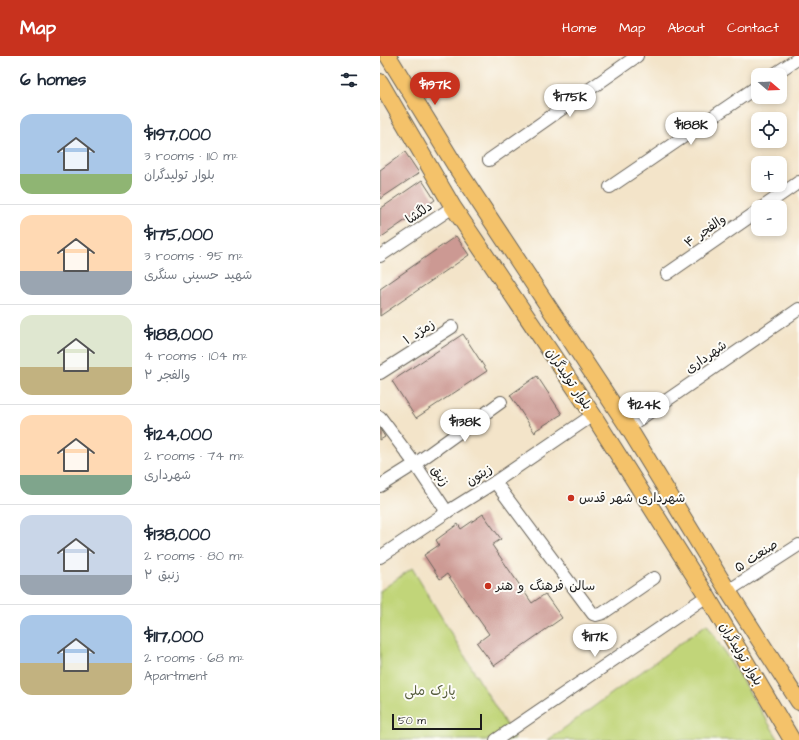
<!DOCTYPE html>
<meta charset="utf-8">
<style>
:root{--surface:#fff;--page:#f2f2f3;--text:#1f2937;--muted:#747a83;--line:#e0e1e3;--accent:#c8321e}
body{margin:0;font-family:"Architects Daughter","Playpen Sans Arabic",sans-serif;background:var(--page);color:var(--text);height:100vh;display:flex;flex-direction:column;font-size:15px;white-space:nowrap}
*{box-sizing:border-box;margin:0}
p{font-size:13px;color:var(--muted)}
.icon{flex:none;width:22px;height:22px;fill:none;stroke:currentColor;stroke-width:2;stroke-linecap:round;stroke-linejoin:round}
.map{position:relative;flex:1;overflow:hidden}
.panel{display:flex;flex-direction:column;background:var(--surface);width:380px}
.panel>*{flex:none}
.needle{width:26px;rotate:109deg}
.controls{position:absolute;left:371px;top:12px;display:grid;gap:8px}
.controls a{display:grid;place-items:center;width:36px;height:36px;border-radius:8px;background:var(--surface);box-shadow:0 2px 6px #0003;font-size:20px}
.scale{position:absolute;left:12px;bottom:10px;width:90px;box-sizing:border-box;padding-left:4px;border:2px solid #1c1c1c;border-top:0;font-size:11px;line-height:14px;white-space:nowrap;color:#1c1c1c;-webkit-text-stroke:3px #fdfcf7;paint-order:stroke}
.price{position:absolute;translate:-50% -34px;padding:0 9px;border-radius:14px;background:#fff;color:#222;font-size:13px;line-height:26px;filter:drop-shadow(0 1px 2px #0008)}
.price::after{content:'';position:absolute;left:50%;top:24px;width:12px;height:9px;margin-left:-6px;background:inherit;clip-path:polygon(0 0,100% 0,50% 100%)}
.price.current{background:var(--accent);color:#fff}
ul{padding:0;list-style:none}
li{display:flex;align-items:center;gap:12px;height:100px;padding:0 20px}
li+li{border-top:1px solid var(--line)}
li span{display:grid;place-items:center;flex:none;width:112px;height:80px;border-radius:12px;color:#555}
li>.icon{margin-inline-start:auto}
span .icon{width:48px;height:48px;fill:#fffc;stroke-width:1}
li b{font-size:17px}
h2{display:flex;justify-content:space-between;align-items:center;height:48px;padding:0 20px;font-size:17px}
header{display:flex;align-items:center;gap:24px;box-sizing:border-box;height:56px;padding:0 20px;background:var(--accent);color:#fff}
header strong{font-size:19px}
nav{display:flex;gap:22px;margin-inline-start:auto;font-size:14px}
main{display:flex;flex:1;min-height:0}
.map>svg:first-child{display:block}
</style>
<header>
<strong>Map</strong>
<nav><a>Home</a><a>Map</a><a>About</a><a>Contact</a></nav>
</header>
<main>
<section class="panel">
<h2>6 homes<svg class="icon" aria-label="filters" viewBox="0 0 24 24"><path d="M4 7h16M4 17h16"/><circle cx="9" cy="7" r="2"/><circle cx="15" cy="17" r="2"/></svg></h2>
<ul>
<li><span style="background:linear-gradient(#a9c7e8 75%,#8fb573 0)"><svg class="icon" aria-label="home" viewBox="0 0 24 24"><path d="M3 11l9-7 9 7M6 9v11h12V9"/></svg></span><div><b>$197,000</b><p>3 rooms · 110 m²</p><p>بلوار تولیدگران</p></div></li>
<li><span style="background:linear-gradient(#ffd9b3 70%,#9aa5b1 0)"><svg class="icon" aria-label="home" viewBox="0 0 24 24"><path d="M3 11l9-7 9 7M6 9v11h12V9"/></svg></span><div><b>$175,000</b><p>3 rooms · 95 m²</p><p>شهید حسینی سنگری</p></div></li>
<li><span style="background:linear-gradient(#dfe7d0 65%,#c2b280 0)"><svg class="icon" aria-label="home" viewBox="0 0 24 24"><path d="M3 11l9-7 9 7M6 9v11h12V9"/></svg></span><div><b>$188,000</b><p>4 rooms · 104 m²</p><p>والفجر ۲</p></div></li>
<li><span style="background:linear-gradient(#ffd9b3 75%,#7fa58c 0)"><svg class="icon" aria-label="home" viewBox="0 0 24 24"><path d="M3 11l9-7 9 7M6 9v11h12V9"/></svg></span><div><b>$124,000</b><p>2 rooms · 74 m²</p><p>شهرداری</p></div></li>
<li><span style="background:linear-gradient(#c9d6e8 75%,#9aa5b1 0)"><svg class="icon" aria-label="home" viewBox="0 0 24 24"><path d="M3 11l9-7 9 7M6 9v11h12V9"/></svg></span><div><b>$138,000</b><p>2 rooms · 80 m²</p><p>زنبق ۲</p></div></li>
<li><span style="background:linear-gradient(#a9c7e8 60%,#c2b280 0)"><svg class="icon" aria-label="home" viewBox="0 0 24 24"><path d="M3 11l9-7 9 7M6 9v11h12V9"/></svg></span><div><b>$117,000</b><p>2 rooms · 68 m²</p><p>Apartment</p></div></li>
</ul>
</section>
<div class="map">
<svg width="419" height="684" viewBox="0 0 419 684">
<rect width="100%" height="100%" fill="#fdfcf7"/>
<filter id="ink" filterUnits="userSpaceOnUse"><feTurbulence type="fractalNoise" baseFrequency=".025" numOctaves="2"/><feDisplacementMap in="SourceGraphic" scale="8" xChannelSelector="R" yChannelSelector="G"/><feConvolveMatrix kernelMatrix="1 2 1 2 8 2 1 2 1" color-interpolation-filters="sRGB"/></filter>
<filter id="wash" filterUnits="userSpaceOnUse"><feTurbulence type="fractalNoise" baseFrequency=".012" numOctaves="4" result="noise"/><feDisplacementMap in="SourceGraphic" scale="16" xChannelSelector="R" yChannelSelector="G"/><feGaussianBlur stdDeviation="0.9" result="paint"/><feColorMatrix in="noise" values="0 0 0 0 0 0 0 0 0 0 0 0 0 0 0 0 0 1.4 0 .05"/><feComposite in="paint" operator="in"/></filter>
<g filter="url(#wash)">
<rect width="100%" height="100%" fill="#f3e4c9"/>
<!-- green -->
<g fill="#c1d579" stroke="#6e784a">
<path d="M32,512L135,684H0V535Z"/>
<path d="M327,568L399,684H168Z"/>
</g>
<g id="blocks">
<!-- building -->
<g fill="#cc9993">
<path d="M25,96L39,117L0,143V114Z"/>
<path d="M42,124L55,144L0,182V153Z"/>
<path d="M76,180L89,199L0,260V233Z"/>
<path d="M83,278L107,315L36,362L12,325Z"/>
<path d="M157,320L182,358L156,374L155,377L130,339Z"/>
<path d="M0,373L5,381L0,384Z"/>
<path d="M103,458L121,483L112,489L152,547L165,538L182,562L114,610L97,587L109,578L67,518L60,523L44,499L59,489L56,484L78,468L81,473Z"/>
</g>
</g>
</g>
<g filter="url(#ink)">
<use href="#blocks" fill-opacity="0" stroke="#676259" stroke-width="1"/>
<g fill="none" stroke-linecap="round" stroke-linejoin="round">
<defs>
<g id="minor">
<path d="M393,19L419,2"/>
<path d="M109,104L257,0"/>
<path d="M230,131L378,30"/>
<path d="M383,151L419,126"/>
<path d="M0,200L73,151"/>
<path d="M287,218L378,155"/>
<path d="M0,317L72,271"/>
<path d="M0,361L35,408L67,456"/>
<path d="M248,371L419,253"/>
<path d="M115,426L213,558L216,559L223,557L274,522"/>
<path d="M0,430L35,408L121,346"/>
<path d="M0,501L67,456L115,426L213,359"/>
<path d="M348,535L419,489"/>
<path d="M116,684L327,540"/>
</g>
<g id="major">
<path d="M8,0L78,114L248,371L348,535L419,646"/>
<path d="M0,26L73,151L213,359L327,540L412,684"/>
</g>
</defs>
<!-- minor casing -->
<use href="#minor" stroke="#676259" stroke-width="14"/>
<!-- major casing -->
<use href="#major" stroke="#676259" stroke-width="18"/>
<!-- minor -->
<use href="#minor" stroke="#fff" stroke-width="12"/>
<!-- major -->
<use href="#major" stroke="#f4c26a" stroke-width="16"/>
</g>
</g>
<!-- markers -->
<g fill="#c8321e" stroke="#fdfcf7" stroke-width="1.5">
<circle cx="191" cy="442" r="4"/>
<circle cx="108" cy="530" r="4"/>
</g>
<g text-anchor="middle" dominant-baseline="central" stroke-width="4" stroke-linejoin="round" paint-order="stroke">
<!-- street labels -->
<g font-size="13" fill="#1c1c1c" stroke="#fdfcf7">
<text transform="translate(39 157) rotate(-34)">دلگشا</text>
<text transform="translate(325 175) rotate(-35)">والفجر ۴</text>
<text transform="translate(39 276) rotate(-33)">زمرّد ۱</text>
<text transform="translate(326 301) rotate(-35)">شهرداری</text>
<text transform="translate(189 323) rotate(56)">بلوار تولیدگران</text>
<text transform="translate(99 419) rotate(-33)">زیتون</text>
<text transform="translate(60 420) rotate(56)">زنبق</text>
<text transform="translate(376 500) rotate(-33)">صنعت ۵</text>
<text transform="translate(361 598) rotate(59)">بلوار تولیدگران</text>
</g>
<!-- poi labels -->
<g font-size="13" fill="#1c1c1c" stroke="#fdfcf7" text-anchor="start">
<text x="199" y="442">شهرداری شهر قدس</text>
<text x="116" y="530">سالن فرهنگ و هنر</text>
</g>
<!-- park labels -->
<g font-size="13" fill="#565d3d" stroke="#fdfcf7">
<text x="50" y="635">پارک ملی</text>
</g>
</g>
</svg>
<div class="controls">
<a><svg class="needle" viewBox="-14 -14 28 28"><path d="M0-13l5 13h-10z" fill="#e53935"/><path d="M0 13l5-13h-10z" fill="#747a83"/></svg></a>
<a><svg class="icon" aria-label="locate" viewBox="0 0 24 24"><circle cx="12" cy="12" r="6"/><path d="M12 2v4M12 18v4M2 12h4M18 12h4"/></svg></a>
<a>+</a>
<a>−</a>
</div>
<div class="scale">50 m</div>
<b class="price current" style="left:55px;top:50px">$197K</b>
<b class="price" style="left:190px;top:62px">$175K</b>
<b class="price" style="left:311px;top:90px">$188K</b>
<b class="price" style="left:264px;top:370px">$124K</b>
<b class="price" style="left:85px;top:387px">$138K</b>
<b class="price" style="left:215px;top:602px">$117K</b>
</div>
</main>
